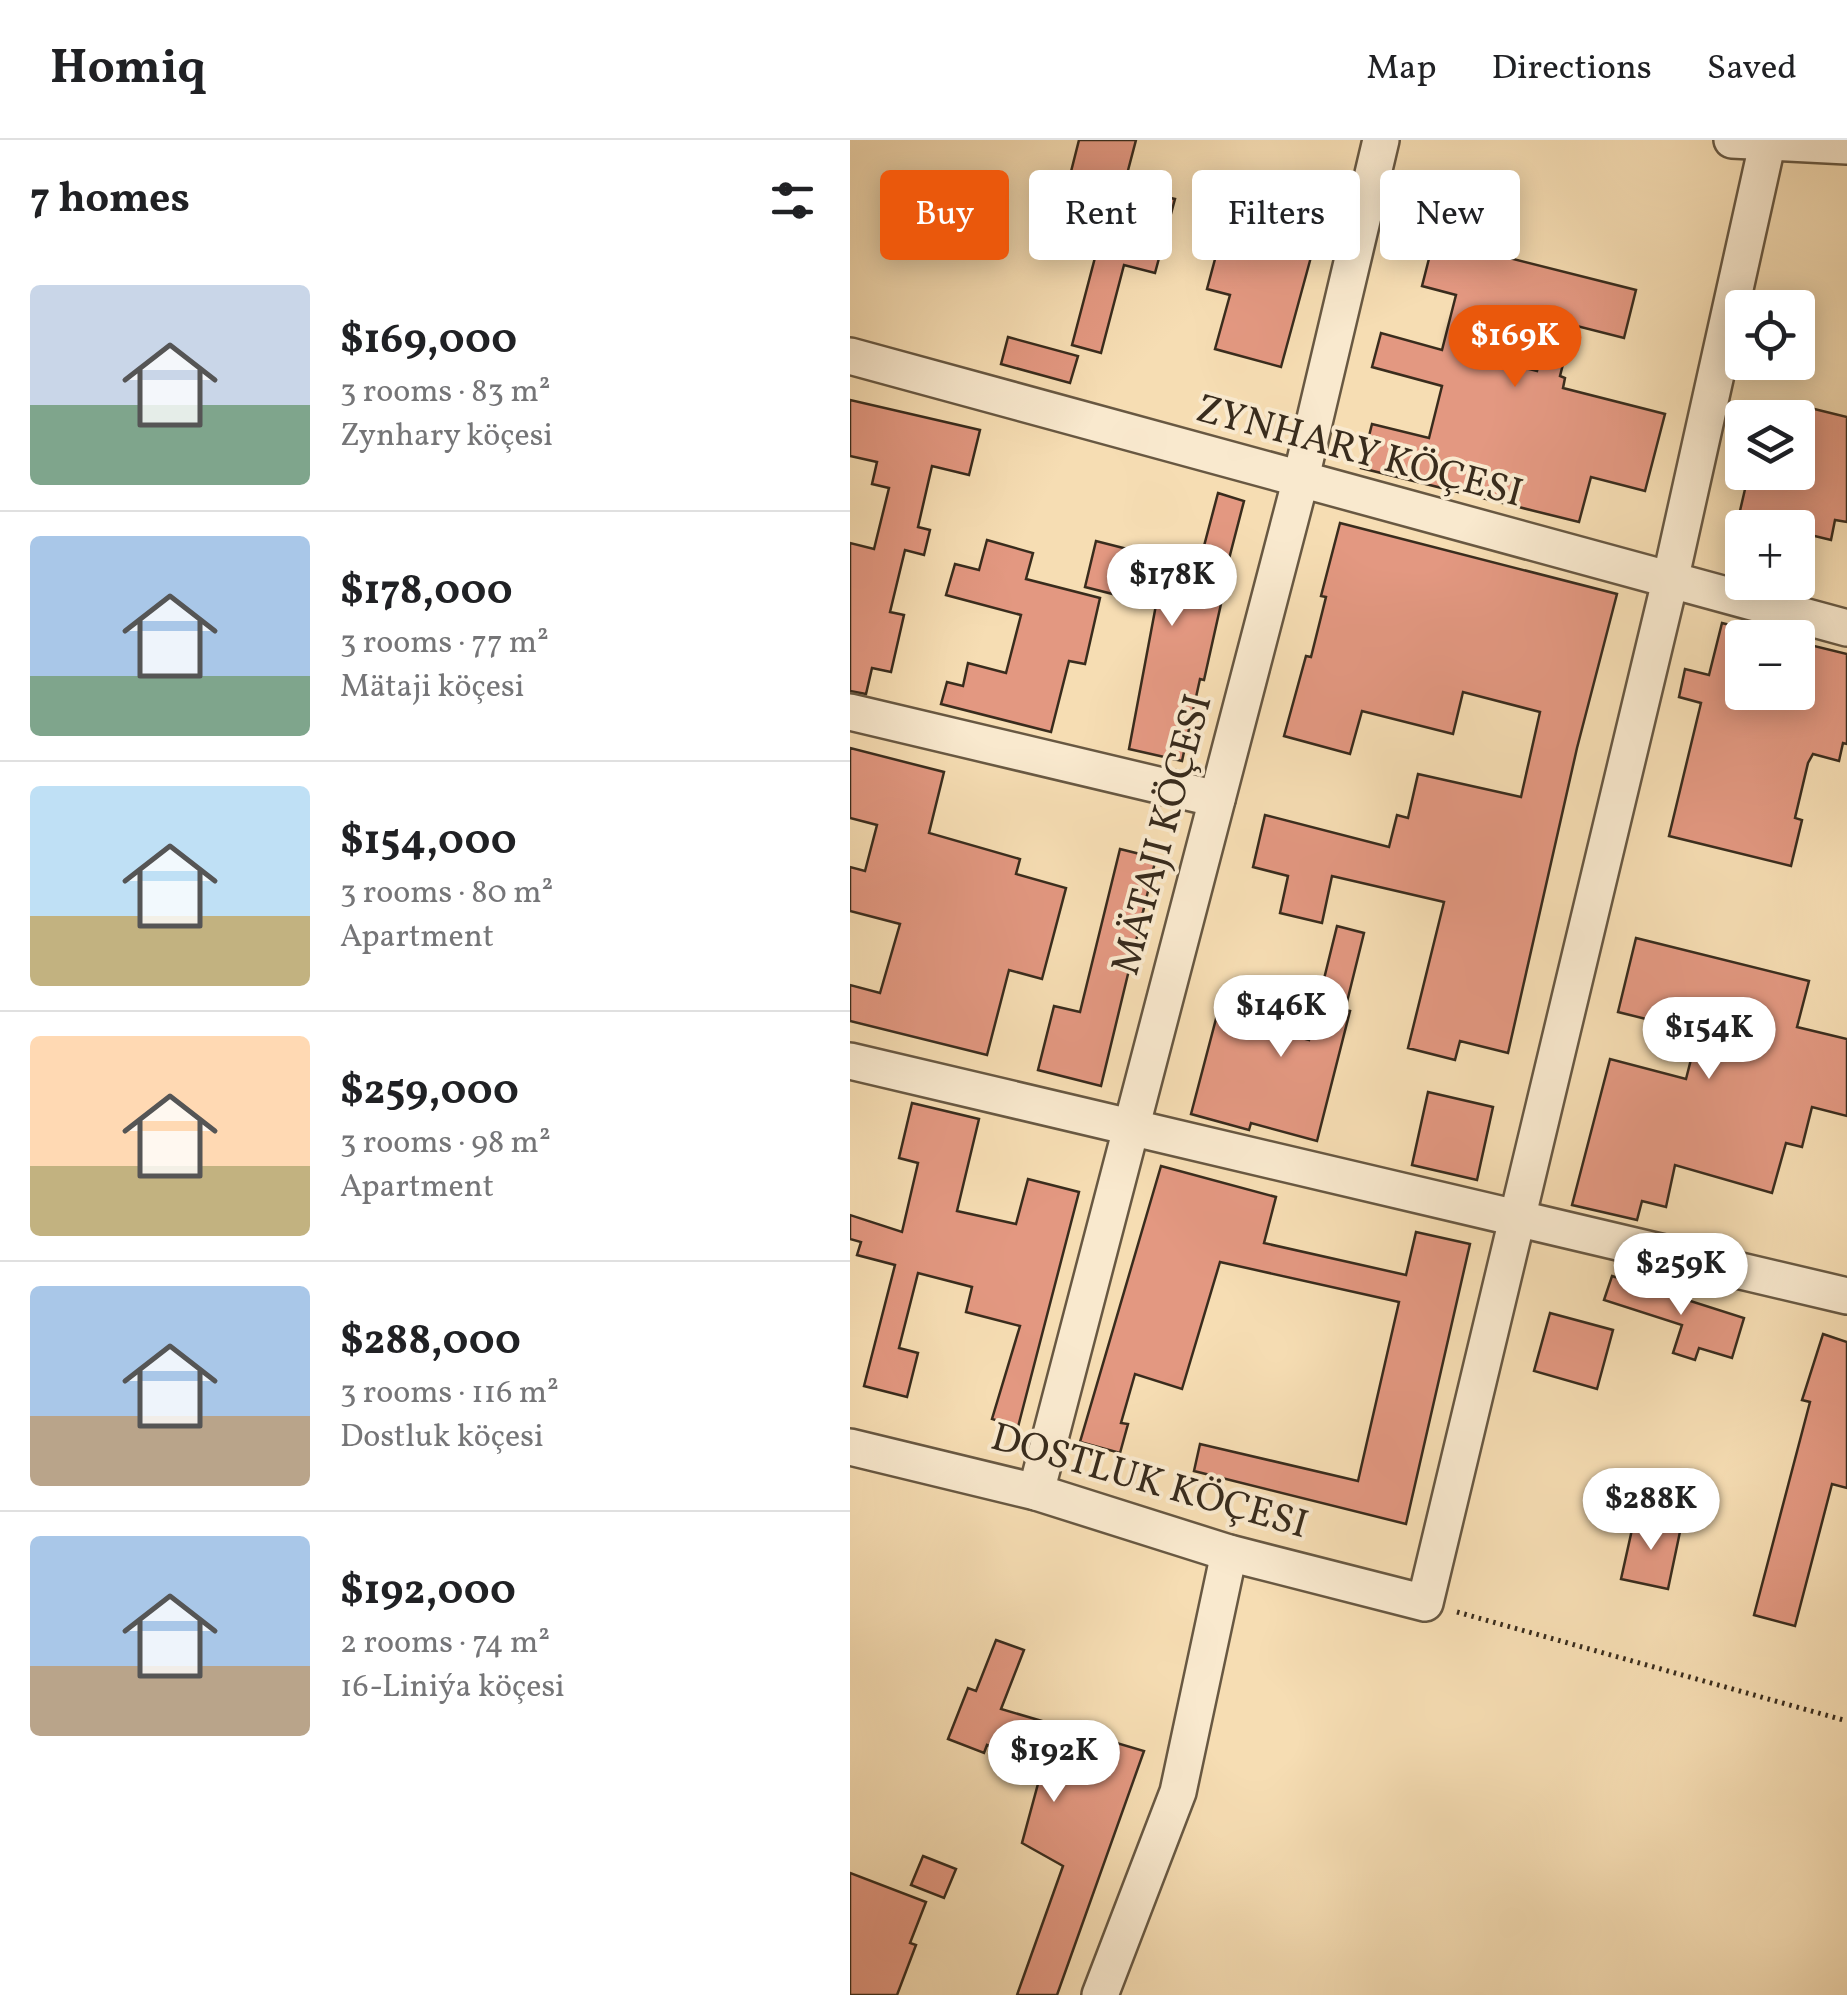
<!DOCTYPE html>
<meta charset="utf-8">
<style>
:root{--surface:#fff;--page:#f2f2f2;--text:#202124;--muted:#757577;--line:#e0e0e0;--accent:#ea580c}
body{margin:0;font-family:Vollkorn,serif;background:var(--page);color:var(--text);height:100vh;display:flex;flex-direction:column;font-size:38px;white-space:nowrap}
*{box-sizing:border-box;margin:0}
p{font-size:32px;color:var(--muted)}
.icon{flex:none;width:55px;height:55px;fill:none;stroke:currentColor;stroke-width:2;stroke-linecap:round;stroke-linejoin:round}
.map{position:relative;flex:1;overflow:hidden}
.details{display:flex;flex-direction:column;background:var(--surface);width:850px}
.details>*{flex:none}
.guide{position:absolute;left:30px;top:30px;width:815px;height:90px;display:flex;gap:20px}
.tools{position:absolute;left:875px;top:150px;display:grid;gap:20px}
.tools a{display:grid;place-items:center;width:90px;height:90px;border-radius:10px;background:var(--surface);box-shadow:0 5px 25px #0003;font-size:50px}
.price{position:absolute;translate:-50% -85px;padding:0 22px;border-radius:35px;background:#fff;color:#222;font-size:32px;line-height:65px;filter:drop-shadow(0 2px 5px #0008)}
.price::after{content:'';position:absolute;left:50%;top:60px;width:30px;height:22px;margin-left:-15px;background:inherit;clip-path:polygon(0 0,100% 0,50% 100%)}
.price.selected{background:var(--accent);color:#fff}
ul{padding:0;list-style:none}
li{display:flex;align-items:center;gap:30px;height:250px;padding:0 30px}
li+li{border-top:2px solid var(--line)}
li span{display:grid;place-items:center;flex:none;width:280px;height:200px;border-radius:10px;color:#555}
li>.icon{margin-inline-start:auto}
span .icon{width:120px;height:120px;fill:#fffc;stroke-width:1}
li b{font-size:42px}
h2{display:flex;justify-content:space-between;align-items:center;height:120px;padding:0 30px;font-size:42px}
.tag{padding:0 35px;border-radius:10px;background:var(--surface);box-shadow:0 5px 25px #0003;font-size:35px;line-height:90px}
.tag.selected{background:var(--accent);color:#fff}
header{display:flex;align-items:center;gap:60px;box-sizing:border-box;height:140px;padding:0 50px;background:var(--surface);border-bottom:2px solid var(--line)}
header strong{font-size:48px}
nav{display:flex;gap:55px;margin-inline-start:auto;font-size:35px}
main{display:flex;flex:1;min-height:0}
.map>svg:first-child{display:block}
</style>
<header>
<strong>Homiq</strong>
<nav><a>Map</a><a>Directions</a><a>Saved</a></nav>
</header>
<main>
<section class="details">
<h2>7 homes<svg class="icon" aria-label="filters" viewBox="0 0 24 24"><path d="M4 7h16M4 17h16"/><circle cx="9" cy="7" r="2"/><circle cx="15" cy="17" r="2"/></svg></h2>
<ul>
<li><span style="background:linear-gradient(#c9d6e8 60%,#7fa58c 0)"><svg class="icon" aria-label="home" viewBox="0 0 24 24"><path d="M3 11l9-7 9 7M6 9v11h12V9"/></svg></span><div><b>$169,000</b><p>3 rooms · 83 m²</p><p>Zynhary köçesi</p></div></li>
<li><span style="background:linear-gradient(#a9c7e8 70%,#7fa58c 0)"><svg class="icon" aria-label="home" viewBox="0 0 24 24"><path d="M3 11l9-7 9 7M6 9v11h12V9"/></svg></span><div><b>$178,000</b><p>3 rooms · 77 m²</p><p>Mätaji köçesi</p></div></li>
<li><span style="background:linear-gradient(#bfe0f5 65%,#c2b280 0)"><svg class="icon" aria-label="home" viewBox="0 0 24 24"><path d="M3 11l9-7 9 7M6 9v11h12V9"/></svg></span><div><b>$154,000</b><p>3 rooms · 80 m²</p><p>Apartment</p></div></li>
<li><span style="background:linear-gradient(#ffd9b3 65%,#c2b280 0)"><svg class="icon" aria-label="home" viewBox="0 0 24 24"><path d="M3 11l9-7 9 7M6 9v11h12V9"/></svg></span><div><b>$259,000</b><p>3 rooms · 98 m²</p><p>Apartment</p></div></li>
<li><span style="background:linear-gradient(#a9c7e8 65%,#b9a48a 0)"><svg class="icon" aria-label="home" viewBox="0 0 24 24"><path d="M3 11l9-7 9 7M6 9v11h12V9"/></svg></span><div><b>$288,000</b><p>3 rooms · 116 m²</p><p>Dostluk köçesi</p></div></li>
<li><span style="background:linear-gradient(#a9c7e8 65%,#b9a48a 0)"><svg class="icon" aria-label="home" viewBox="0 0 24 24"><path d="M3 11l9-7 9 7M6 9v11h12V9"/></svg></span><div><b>$192,000</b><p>2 rooms · 74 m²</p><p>16-Liniýa köçesi</p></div></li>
</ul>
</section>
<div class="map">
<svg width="997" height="1855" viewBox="0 0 997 1855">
<rect width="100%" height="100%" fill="#f6ddb3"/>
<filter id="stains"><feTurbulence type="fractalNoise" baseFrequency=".002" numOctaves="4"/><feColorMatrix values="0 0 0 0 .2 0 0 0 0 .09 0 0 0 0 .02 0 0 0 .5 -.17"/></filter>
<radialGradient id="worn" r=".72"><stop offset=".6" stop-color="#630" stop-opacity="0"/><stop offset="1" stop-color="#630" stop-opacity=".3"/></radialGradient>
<!-- building -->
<g fill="#e39881" stroke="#392c1d" stroke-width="2.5" fill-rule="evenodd">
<path d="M229,0H286L276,38L314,48L312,56L325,59L305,133L274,125L251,213L222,205L252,91L209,79Z"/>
<path d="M372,93L461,117L431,227L365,209L380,155L357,149Z"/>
<path d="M584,99L786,150L774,198L723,185L710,236L715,238L713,248L815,274L795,351L741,337L729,382L511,328L522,284L579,298L592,246L522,227L531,193L592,210L606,155L572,146ZM645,168L699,182L687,231L633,217Z"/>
<path d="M158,197L228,216L220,243L151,224Z"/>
<path d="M0,260L130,290L119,335L82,326L68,387L80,390L74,415L55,410L40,472L54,475L41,532L22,528L16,554L0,551V403L24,409L39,348L22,344L27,322L0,316Z"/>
<path d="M948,265L997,277V382L985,380L981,400L948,392V388H886L899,332H948Z"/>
<path d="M368,353L394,361L372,446H375L354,540L350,539L332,621L279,609L306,465L235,447L246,401L285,411L281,426L345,440Z"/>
<path d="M490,383L767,454L727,608L658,913L610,901L605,920L558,908L594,762L482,736L472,783L430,773L438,736L403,727L415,675L539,707L547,675L558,678L568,634L671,657L690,572L613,552L603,594L512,571L500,614L434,596L456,516L461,517L476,457L471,456Z"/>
<path d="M137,400L183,413L176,439L250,458L235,524L219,521L201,592L91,564L97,542L113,546L118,523L156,533L171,475L96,455L105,424L129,430Z"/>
<path d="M872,483L892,488V552H948V502L997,514V604L993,603L989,621L963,614L958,623L945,678L952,680L941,726L819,696L851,563L829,557L835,529L859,535Z"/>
<path d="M0,608L94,632L79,693L170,719L166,734L216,748L192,839L159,830L137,915L0,881V845L30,853L50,784L0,771V727L15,731L27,685L0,678Z"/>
<path d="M270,709L306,718L251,946L188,930L204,866L230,872Z"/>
<path d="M487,786L514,793L495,870L500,871L467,1001L401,983L399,990L341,974L367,875L459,900Z"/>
<path d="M786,798L959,841L947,887L997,899V976L962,967L952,1007L936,1003L922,1053L825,1025L816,1067L792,1061L787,1080L722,1065L760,919L836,939L848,892L768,872Z"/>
<path d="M578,952L643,967L627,1040L562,1025Z"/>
<path d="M62,963L129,979L107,1071L166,1084L178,1039L229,1052L168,1287L142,1279L170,1186L116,1172L122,1147L68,1133L49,1208L68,1213L57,1257L14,1246L45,1125L7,1115L11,1102L0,1099V1075L52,1092L68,1023L49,1018Z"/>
<path d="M311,1026L426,1057L414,1103L556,1135L566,1092L620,1104L556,1384L344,1331L350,1304L508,1341L549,1162L370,1122L332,1249L285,1234L271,1283L278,1284L270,1313L230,1302Z"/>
<path d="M762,1136L894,1178L882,1218L849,1208L845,1220L823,1213L832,1185L754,1160Z"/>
<path d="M700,1173L763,1190L747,1249L684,1231Z"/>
<path d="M973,1194L997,1202V1348L982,1344L945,1486L904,1475L960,1262L952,1260Z"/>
<path d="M785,1376L831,1387L818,1449L771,1439Z"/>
<path d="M146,1500L174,1510L151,1569L294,1611L207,1855H167L213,1726L172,1703L192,1629L137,1605L134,1613L98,1599L118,1548L126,1551Z"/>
<path d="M73,1716L106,1729L94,1758L61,1745Z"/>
<path d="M0,1733L76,1762L60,1803L66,1805L47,1855H0Z"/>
</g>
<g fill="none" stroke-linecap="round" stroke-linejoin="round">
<defs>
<g id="minor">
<path d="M882,0L997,6"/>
<path d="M0,216L997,488"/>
<path d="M0,572L367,659"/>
<path d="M0,921L997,1156"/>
<path d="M0,1307L186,1352L379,1413L575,1463L820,441L917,5"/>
<path d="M186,1352L450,342L531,0"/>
<path d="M250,1855L328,1652L379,1413"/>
</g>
</defs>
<!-- minor casing -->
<use href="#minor" stroke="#685842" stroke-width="40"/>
<!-- path -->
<path stroke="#392c1d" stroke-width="5" stroke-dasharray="2.5 5" stroke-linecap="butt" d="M607,1472L997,1581"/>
<!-- minor -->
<use href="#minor" stroke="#f9e9ce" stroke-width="35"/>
</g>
<g text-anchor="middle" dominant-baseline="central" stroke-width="8" stroke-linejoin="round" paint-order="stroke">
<!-- street labels -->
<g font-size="40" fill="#392c1d" stroke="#f9e9ce">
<text transform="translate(509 313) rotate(15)">ZYNHARY KÖÇESI</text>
<text transform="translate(314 695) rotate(-75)">MÄTAJI KÖÇESI</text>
<text transform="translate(299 1343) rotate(16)">DOSTLUK KÖÇESI</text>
</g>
</g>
<rect width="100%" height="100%" filter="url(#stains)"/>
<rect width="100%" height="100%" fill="url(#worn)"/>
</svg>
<div class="tools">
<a><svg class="icon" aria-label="locate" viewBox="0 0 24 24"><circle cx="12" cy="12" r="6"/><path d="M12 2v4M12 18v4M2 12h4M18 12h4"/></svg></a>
<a><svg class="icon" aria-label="layers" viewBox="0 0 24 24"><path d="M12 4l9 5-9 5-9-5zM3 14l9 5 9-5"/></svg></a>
<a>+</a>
<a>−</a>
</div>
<b class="price selected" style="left:665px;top:250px">$169K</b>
<b class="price" style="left:322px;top:489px">$178K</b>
<b class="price" style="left:431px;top:920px">$146K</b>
<b class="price" style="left:859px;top:942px">$154K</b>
<b class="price" style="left:831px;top:1178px">$259K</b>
<b class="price" style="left:801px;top:1413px">$288K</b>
<b class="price" style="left:204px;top:1665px">$192K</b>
<div class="guide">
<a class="tag selected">Buy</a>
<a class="tag">Rent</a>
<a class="tag">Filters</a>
<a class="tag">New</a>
</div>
</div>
</main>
